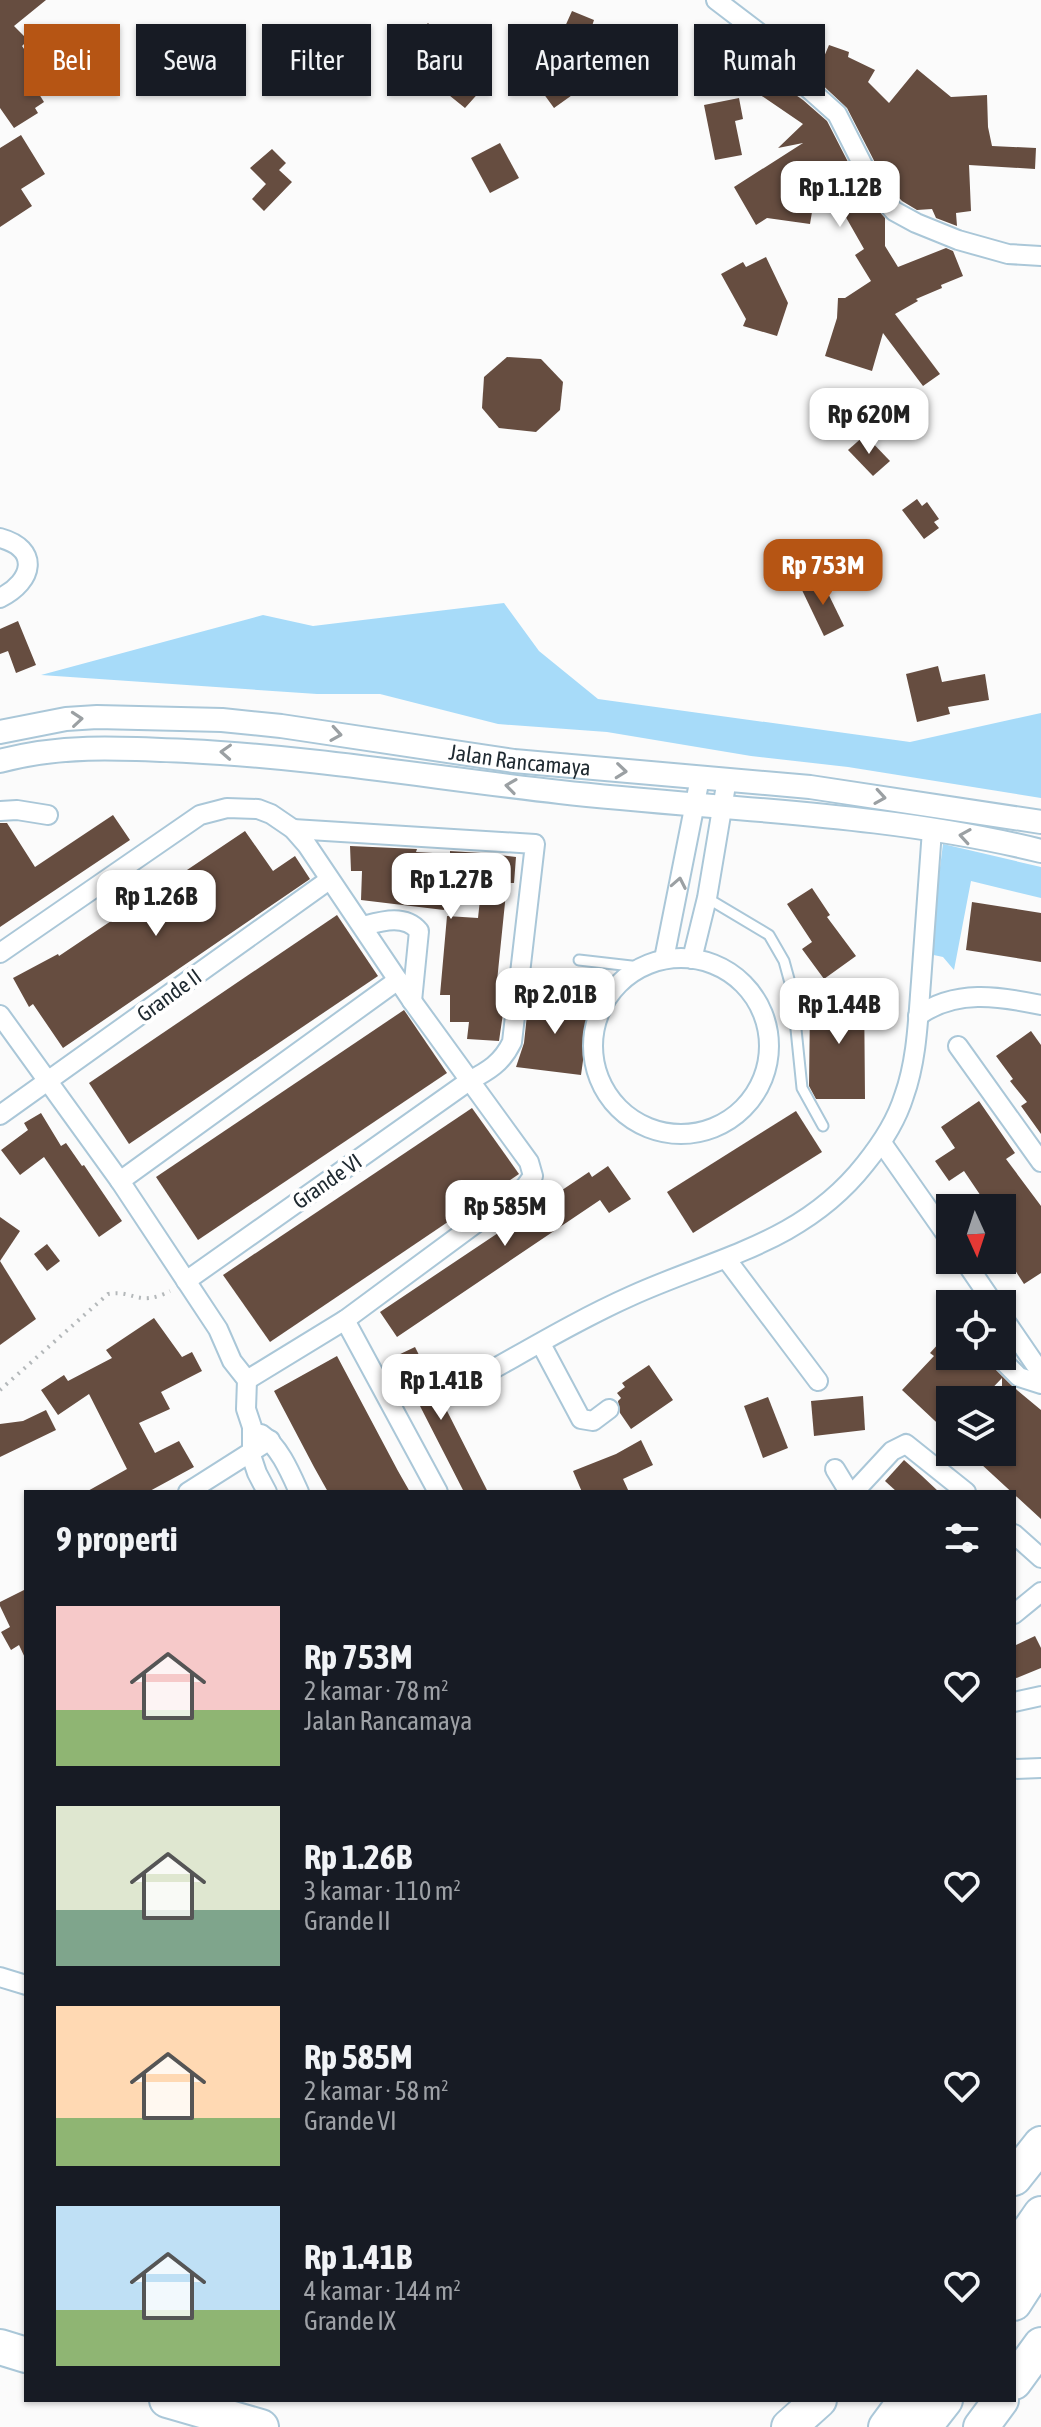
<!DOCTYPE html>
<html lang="id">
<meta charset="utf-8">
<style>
:root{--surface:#171b24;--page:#242831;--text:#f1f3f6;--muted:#9ea1a6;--accent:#b65514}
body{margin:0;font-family:"Asap Condensed",sans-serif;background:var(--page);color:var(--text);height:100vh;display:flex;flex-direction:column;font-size:30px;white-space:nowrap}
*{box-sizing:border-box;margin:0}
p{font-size:26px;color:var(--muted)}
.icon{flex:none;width:44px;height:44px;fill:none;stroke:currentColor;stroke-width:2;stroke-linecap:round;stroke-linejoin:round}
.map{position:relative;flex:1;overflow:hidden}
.side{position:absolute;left:24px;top:1490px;width:992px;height:912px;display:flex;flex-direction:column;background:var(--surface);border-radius:0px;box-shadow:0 2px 6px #0004}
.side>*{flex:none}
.guide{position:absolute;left:24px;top:24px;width:994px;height:72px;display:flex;gap:16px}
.needle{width:52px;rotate:177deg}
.fabs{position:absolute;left:936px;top:1194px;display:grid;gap:16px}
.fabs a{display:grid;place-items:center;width:80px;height:80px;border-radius:0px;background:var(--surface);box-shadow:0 2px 6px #0004;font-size:40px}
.price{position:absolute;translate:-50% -68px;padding:0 18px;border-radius:16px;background:#fff;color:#222;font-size:26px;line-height:52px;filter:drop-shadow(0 2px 4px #0008)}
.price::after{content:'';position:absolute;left:50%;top:48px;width:24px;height:18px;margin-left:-12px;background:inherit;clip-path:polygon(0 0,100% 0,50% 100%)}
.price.selected{background:var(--accent);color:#fff}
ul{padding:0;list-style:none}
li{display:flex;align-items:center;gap:24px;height:200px;padding:0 32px}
li span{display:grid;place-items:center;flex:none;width:224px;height:160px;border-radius:0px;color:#555}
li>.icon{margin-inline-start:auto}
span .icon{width:96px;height:96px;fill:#fffc;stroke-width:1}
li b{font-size:34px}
h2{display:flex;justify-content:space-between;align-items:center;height:96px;padding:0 32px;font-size:34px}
.pill{padding:0 28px;border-radius:0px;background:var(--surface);box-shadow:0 2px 6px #0004;font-size:28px;line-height:72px}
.pill.selected{background:var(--accent);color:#fff}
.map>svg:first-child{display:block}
</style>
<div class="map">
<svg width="1041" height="2427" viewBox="0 0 1041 2427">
<rect width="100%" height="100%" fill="#fbfbfb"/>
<!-- green -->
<g fill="#a7dbf9">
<path d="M504,603L539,651L598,699L910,742L1041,713V798L848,767L751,756L607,732L498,724L380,694H317L41,675L263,615L313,626Z"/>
<path d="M943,844L1041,867V898L971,881L954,970L943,957L929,954Z"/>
</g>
<!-- building -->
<g fill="#664d40">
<path d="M0,0H46L14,26L28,40L22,46L50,86L39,94L44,102L35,108L38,113L14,128L0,108Z"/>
<path d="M572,11L594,20L592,26L635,45L653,60L647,66L655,73L640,91L599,56L575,93L554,108L538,86L541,84L520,63L549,36L550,60Z"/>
<path d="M428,23L472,69L475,65L491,79L465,108L429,79L432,76L415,59L419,56L407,44Z"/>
<path d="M829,45L849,52L848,57L875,70L868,82L889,103L917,69L951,97L987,95L988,127L992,146L1036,148L1035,169L969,165L971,211L956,213L957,226L936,218L932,209L917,210L902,201L886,184L847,108L815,78Z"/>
<path d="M728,48L803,100L827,121L866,197L885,218V246L898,267L946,248L953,251L963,276L941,285L942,288L916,299L918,301L895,314L940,374L923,386L883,333L872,371L825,356L837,318L838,298H845L871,281L855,255L864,249L819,170L810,224L767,218L756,225L734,187L803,143L778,148L803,124L734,77L737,92L710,69Z"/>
<path d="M739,98L743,119L735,121L742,155L715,160L704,105Z"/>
<path d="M21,135L45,174L21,189L32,206L0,227V148Z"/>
<path d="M500,143L519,178L490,193L471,158Z"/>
<path d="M272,149L286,163L279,170L292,182L264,211L252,199L266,184L250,168Z"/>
<path d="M766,257L788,303L777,336L743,326L746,319L721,274L743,262L746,267Z"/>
<path d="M507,357L541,359L563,382L560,410L536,432L499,428L482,408L484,377Z"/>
<path d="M865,435L890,461L873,476L848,450Z"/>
<path d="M917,499L922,506L927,502L939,519L934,522L939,528L924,539L902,510Z"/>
<path d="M821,579L844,626L824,636L801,588Z"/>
<path d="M18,621L36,665L16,673L8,651L0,654V629Z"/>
<path d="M938,666L942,682L985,674L989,700L948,707L950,714L917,722L906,674Z"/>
<path d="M113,815L130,840L0,927V823H7L35,867Z"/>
<path d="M245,831L273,871L295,856L310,879L63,1048L33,1004L29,1007L13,978L58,954L59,956Z"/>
<path d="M350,846L417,849L416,852L450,854V851L481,853L516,857L514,883H507L496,991L506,993L499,1041L467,1039L469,1022H450V995H440L447,916L478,918L482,881L447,878L444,910L361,900L362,871H351Z"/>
<path d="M812,888L830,915L827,917L856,956L824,979L802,949L812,942L787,904Z"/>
<path d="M972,902L1041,913V962L966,950Z"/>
<path d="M337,915L378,976L129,1144L89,1083Z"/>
<path d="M827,983H864L865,1099H816L809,1086L810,1006H844Z"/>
<path d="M529,996L591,1004L581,1075L516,1067L524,1043Z"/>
<path d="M404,1010L447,1073L198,1240L156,1177Z"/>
<path d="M1031,1031L1041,1045V1134L1021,1106L1027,1102L1010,1081L1013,1079L996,1056Z"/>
<path d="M979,1101L1015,1153L1006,1159L1041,1206V1273L1024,1284L1002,1250V1208H989L964,1171L949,1181L935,1161L955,1148L941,1127Z"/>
<path d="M472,1108L519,1174L270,1342L223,1275Z"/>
<path d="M796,1111L822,1152L693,1233L667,1192Z"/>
<path d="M41,1113L61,1146L66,1143L82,1166L84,1165L122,1221L99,1237L44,1157L20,1175L1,1150L28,1130L24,1123Z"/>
<path d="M608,1166L631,1199L609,1213L600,1200L397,1337L380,1312L589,1172L592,1177Z"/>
<path d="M0,1217L20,1231L0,1261Z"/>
<path d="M47,1244L60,1261L47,1271L34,1254Z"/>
<path d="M0,1261L36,1319L0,1345Z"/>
<path d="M154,1318L182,1357L192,1352L202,1371L161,1392L170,1409L139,1423L155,1453L179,1441L194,1467L148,1492H86L127,1469L89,1394L58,1415L41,1390L64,1375L68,1381L112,1358L106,1350Z"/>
<path d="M950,1331V1356H982L1011,1385L1041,1410V1519L968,1452H1002V1378L981,1400H950V1435L902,1390L934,1356L930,1353Z"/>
<path d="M415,1347L443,1403L488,1492H464L421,1408L396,1356Z"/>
<path d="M337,1356L398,1471L410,1492H328L314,1467L274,1391Z"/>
<path d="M649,1365L673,1400L631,1429L620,1413L618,1401L621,1398L617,1393L625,1387L622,1383Z"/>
<path d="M863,1396L865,1430L814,1436L811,1401Z"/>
<path d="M768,1397L788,1448L763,1458L744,1406Z"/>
<path d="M46,1410L56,1430L0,1457V1424L23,1421Z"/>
<path d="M641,1440L653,1465L623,1479L629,1492H582L573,1471L616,1454Z"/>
<path d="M904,1460L922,1476L939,1492H897L885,1481Z"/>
<path d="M26,1589V1660L19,1645L11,1650L1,1632L10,1627L0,1606V1602Z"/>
<path d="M1035,1636L1041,1648V1668L1014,1679V1646Z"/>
</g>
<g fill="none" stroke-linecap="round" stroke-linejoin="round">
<defs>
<g id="service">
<path d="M707,898L769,935L784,961L792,990L802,1088L823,1126"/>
<path d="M579,960L640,967"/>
</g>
<g id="minor">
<path d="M716,0L771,42L800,81L837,114L876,191L894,211L916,223L958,240L1008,254L1041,256"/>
<path d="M0,538C40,549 34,581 0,598"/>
<path d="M0,811L17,810L48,815"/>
<path d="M363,926C382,921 405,914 419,931L412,1001"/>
<path d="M0,953L200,815L227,808L258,809L271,814L293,829L307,845L412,1001L529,1162L533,1176L525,1187L345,1320L247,1380"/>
<circle cx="681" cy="1046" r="88"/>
<path d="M664,959L700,778"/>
<path d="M692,959L707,898L727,779"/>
<path d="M0,1015L120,1181L218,1329L232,1361L247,1380L246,1409L252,1427V1458L257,1473L267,1492"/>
<path d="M918,1016C955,989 999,996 1041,1005"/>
<path d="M958,1046L1041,1162"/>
<path d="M0,1115L329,880"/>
<path d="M882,1143L950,1240"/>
<path d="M120,1181L398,980"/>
<path d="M727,1260L818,1381"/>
<path d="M964,1260L994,1304"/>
<path d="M186,1281L469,1081C488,1071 502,1063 512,1042L535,844L293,829"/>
<path d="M1002,1316L1041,1373"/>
<path d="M345,1320L438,1492"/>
<path d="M541,1344L581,1419L593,1421L609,1409"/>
<path d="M998,1356L1019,1377L1041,1384"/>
<path d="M470,1382C523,1353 575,1321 631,1296C717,1257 803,1243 865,1164C882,1143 896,1122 904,1096C917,1060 918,1019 921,982C925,932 928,881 932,830"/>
<path d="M261,1434C279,1446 290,1472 299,1492"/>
<path d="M835,1469L849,1492"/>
<path d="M188,1492L270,1440"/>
<path d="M854,1492L892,1451L906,1444L966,1492"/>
<path d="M1014,1534L1041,1558"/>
<path d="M1014,1614L1041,1592"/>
<path d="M1014,1702L1041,1696"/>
<path d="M1014,1769L1041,1768"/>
<path d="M0,1977L26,1985"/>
</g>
<g id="tertiary">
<path id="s1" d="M0,732L66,719L97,717L222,720L281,726L514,761L810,787L1041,822"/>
<path d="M0,761C62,744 123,748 187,751C312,757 435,778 560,792C720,810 884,812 1041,851"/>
</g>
<g id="motorway">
<path d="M1014,2178L1041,2144"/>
<path d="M1014,2253L1041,2214"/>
<path d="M1014,2303L1041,2261"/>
<path d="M0,2347L26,2355"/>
<path d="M1014,2382L1041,2345"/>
<path d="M167,2400L261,2427"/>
<path d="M789,2427L819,2400"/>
<path d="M886,2427L906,2400"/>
<path d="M924,2427L945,2400"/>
<path d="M981,2427L1001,2400"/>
</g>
</defs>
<!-- service casing -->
<use href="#service" stroke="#aac7d8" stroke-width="13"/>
<!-- minor casing -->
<use href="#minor" stroke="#aac7d8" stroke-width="22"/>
<!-- tertiary casing -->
<use href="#tertiary" stroke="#aac7d8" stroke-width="26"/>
<!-- motorway casing -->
<use href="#motorway" stroke="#aac7d8" stroke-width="38"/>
<!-- path -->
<path stroke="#b4b8ba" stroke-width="4" stroke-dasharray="2 6" stroke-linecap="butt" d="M0,1390L108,1294C134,1289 137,1308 170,1291"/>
<!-- service -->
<use href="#service" stroke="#fff" stroke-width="9"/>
<!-- minor -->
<use href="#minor" stroke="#fff" stroke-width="18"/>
<!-- tertiary -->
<use href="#tertiary" stroke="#fff" stroke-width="22"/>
<!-- motorway -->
<use href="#motorway" stroke="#fff" stroke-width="34"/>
</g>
<!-- one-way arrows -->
<defs><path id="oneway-chevron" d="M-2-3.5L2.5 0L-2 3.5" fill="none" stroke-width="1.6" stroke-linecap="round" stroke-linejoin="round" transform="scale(2)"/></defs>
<g stroke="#9ba0a3">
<use href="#oneway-chevron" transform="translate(77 719) rotate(-5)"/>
<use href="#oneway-chevron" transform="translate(336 734) rotate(9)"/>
<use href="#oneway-chevron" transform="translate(226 752) rotate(-177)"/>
<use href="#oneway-chevron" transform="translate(621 771) rotate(6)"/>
<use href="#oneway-chevron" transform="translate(511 786) rotate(-172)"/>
<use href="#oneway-chevron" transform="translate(880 797) rotate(9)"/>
<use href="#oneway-chevron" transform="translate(965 836) rotate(-171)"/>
<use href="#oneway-chevron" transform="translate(679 883) rotate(-79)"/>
</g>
<g text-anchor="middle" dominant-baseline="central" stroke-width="8" stroke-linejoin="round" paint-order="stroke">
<!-- street labels -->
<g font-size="22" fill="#202b32" stroke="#fff">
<text stroke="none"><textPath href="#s1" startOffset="524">Jalan Rancamaya</textPath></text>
<text transform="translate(169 995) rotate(-36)">Grande II</text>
<text transform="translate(327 1181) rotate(-35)">Grande VI</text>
</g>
</g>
</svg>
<div class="fabs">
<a><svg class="needle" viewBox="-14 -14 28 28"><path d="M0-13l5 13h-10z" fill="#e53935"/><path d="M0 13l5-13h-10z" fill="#9ea1a6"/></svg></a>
<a><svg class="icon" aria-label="locate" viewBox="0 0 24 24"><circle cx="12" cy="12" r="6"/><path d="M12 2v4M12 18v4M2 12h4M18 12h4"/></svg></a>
<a><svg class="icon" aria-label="layers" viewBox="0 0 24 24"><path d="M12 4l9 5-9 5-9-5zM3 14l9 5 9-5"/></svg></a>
</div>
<b class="price" style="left:840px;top:229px">Rp 1.12B</b>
<b class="price" style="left:869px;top:456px">Rp 620M</b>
<b class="price selected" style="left:823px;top:607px">Rp 753M</b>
<b class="price" style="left:451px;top:921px">Rp 1.27B</b>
<b class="price" style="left:156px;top:938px">Rp 1.26B</b>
<b class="price" style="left:555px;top:1036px">Rp 2.01B</b>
<b class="price" style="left:839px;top:1046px">Rp 1.44B</b>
<b class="price" style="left:505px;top:1248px">Rp 585M</b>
<b class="price" style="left:441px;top:1422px">Rp 1.41B</b>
<div class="guide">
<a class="pill selected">Beli</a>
<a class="pill">Sewa</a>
<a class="pill">Filter</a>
<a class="pill">Baru</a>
<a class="pill">Apartemen</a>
<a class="pill">Rumah</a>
</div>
<section class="side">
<h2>9 properti<svg class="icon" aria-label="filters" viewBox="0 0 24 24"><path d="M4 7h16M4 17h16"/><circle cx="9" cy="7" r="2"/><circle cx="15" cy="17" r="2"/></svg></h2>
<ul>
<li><span style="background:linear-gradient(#f6c9c9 65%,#8fb573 0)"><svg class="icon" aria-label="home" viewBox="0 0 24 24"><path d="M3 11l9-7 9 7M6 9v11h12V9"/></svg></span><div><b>Rp 753M</b><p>2 kamar · 78 m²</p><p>Jalan Rancamaya</p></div><svg class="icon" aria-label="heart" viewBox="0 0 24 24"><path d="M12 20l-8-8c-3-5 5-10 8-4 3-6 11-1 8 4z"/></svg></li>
<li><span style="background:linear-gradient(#dfe7d0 65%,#7fa58c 0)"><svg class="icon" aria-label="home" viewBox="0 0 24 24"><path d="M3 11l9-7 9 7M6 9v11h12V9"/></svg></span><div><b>Rp 1.26B</b><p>3 kamar · 110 m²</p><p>Grande II</p></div><svg class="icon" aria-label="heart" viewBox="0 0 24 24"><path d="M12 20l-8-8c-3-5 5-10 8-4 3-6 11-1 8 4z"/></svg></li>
<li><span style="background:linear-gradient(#ffd9b3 70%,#8fb573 0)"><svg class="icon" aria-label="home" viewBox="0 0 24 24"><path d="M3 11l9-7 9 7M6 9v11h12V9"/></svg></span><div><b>Rp 585M</b><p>2 kamar · 58 m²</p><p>Grande VI</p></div><svg class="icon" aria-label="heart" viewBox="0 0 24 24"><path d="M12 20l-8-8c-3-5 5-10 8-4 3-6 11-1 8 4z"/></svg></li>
<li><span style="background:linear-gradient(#bfe0f5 65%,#8fb573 0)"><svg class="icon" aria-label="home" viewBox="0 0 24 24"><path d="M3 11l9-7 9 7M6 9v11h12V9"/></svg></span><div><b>Rp 1.41B</b><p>4 kamar · 144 m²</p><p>Grande IX</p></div><svg class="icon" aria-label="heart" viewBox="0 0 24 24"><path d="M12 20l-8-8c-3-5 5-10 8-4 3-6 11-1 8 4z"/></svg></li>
</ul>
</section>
</div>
